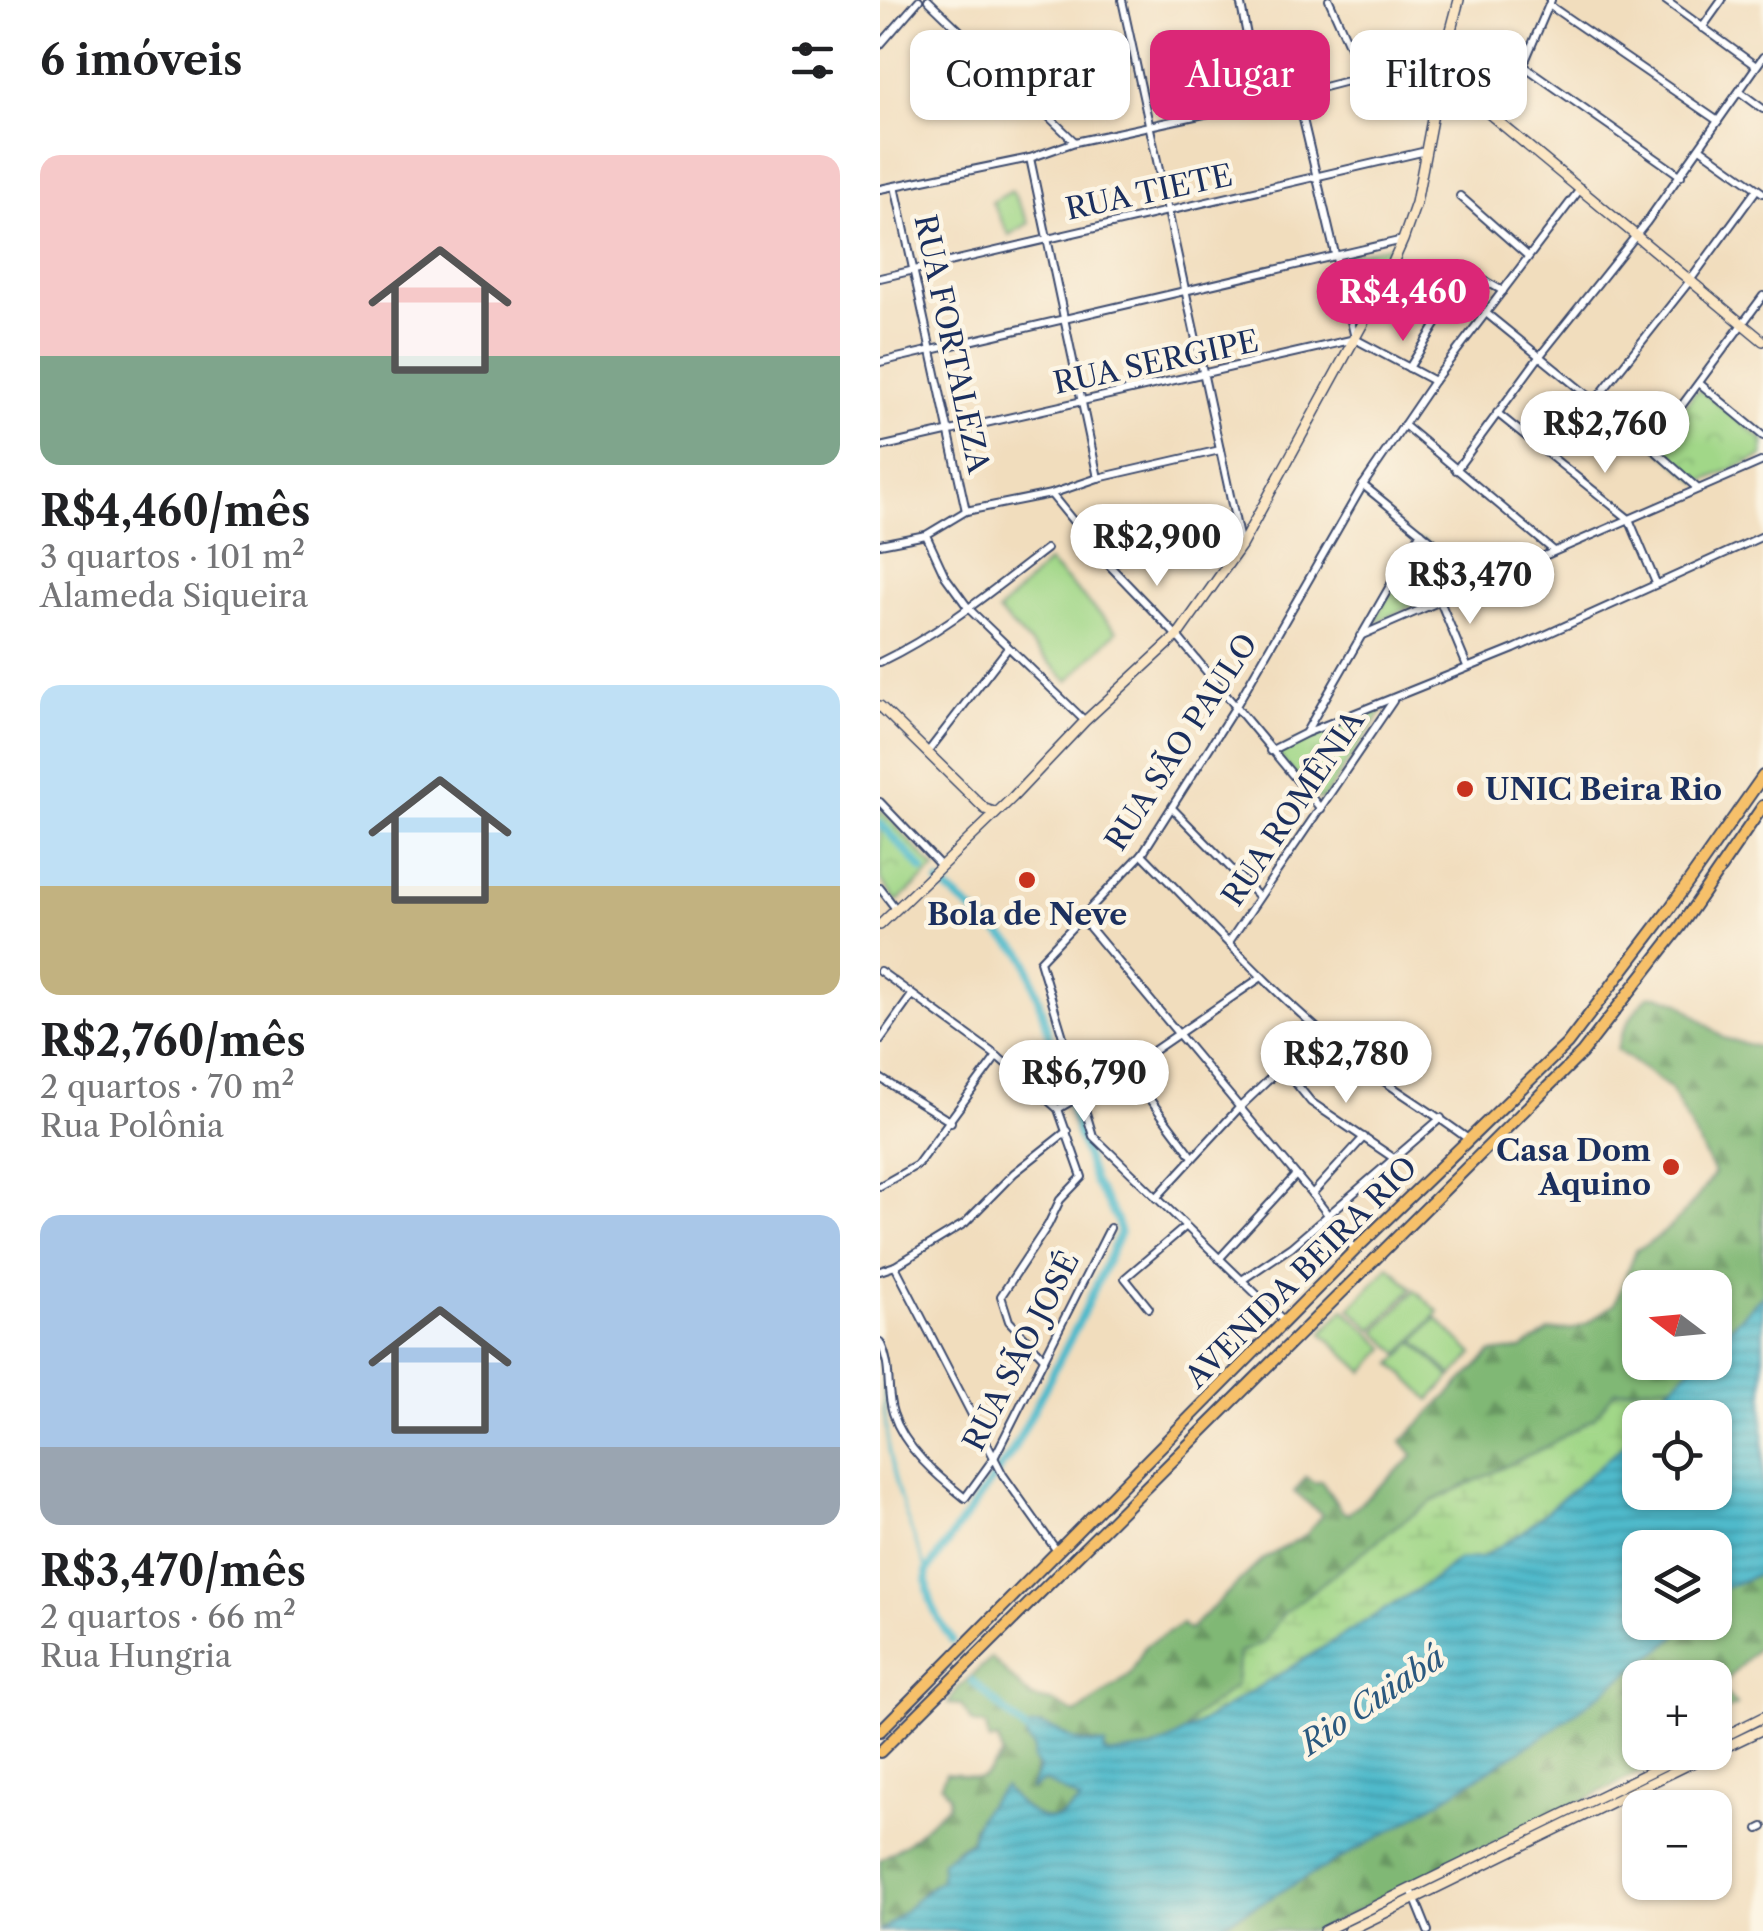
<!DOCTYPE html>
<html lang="pt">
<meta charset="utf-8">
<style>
:root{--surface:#fff;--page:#f6f6f6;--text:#202124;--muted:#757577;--accent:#db2777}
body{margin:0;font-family:"Libre Caslon Text",serif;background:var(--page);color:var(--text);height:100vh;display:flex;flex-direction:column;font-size:38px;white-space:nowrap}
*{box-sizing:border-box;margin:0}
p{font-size:32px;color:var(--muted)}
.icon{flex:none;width:55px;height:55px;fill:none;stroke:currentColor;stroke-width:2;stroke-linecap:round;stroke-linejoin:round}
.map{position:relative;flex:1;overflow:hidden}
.panel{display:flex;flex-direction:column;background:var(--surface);width:880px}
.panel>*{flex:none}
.guide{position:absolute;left:30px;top:30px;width:702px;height:90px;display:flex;gap:20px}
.needle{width:65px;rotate:286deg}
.buttons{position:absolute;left:742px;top:1270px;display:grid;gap:20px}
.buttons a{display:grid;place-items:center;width:110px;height:110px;border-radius:20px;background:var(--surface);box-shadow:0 2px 8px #0004;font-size:50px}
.price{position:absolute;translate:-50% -85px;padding:0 22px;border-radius:35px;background:#fff;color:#222;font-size:32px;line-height:65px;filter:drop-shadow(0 2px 5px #0008)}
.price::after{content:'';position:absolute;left:50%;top:60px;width:30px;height:22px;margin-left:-15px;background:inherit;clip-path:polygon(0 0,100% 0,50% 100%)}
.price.active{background:var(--accent);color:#fff}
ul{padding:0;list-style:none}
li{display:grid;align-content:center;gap:20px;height:530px;padding:0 40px}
li span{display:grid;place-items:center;height:310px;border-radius:20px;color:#555}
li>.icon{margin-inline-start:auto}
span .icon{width:180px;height:180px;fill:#fffc;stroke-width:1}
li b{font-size:42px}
h2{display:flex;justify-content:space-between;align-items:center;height:120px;padding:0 40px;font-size:42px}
.tag{padding:0 35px;border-radius:20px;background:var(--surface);box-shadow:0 2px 8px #0004;font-size:35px;line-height:90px}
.tag.active{background:var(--accent);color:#fff}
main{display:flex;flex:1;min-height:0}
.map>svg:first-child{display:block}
</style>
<main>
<section class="panel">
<h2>6 imóveis<svg class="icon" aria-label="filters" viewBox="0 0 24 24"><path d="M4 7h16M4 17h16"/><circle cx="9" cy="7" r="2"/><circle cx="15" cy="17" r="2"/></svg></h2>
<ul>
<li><span style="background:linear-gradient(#f6c9c9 65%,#7fa58c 0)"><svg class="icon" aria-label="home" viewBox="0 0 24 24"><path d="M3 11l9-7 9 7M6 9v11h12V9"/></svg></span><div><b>R$4,460/mês</b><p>3 quartos · 101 m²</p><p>Alameda Siqueira</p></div></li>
<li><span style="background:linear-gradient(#bfe0f5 65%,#c2b280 0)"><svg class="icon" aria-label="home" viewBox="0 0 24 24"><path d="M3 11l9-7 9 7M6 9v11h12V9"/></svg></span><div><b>R$2,760/mês</b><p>2 quartos · 70 m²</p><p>Rua Polônia</p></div></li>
<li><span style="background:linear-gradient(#a9c7e8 75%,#9aa5b1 0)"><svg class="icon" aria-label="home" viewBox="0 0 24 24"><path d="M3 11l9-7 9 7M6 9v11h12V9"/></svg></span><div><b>R$3,470/mês</b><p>2 quartos · 66 m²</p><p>Rua Hungria</p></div></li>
</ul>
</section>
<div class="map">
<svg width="883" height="1931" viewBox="0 0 883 1931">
<defs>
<pattern id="forest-firs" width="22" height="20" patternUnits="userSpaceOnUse" patternTransform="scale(2.5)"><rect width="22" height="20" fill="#80b874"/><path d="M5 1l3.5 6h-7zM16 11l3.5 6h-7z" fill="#689662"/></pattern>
<pattern id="wetland-marsh" width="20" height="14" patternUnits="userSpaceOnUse" patternTransform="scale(2.5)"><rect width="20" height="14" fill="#a1d788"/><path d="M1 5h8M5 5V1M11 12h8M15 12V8" fill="none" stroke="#8ab978"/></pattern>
<pattern id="park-crowns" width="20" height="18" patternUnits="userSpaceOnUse" patternTransform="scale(2.5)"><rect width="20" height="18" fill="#a1d788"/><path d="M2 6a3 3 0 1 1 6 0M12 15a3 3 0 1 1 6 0" fill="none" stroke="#8ab978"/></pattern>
<pattern id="water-rules" width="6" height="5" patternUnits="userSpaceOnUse" patternTransform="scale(2.5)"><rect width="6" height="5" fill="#4fbacb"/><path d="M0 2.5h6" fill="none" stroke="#4198a8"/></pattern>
</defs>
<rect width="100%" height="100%" fill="#fcf5e5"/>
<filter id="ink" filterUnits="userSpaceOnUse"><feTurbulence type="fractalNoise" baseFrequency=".01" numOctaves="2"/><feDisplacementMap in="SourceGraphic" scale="20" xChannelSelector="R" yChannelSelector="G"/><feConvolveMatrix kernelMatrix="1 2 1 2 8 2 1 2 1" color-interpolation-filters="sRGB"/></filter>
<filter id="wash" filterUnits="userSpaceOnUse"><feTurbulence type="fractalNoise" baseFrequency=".0048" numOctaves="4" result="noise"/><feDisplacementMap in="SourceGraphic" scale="40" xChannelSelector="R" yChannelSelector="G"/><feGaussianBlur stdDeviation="2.25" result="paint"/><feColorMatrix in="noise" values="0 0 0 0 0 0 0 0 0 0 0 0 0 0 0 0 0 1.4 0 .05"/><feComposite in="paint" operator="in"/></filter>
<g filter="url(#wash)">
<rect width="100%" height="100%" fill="#f1ddbd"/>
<!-- forest -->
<g fill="url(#forest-firs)" stroke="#4e7469" stroke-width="2.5">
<path d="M778,995L799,1002L843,1038L883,1048V1295L835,1342V1288H760V1362L815,1363L793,1384L735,1391L714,1418L666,1447L553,1501L515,1527L404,1613L383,1643L359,1653L356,1686L314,1718L304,1733L273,1749L229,1755L218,1743L196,1741L161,1724L147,1739C164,1761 153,1766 153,1788L165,1781L201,1801C194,1805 187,1813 181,1816C162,1827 135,1802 125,1788L93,1826L91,1841L76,1849L61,1880L45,1890L20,1917L0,1931V1860L27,1843L68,1805L69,1796L61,1784L66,1773C102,1774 95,1792 122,1755L118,1739L109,1741L106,1726L93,1723L81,1705L68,1704L78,1688L111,1658L152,1698L176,1703L196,1714L250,1675L265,1646L302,1624L309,1630L382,1560L427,1534L442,1514L414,1492L426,1477L435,1483L441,1481L462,1511L468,1514L534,1456L522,1441L611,1353L642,1349L669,1331L694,1329L708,1323L735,1303L756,1250C787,1237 817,1201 834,1173L790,1088L737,1050C742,1028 753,1013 768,996Z"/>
<path d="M883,1572V1649L879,1646L840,1688L857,1705L835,1715V1678H760V1752L801,1753L436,1931H330L526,1822L790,1642L807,1623L835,1622L837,1590Z"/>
</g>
<!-- wetland -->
<path fill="url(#wetland-marsh)" stroke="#5e8373" stroke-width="2.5" d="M793,1384L769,1408L765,1417L760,1418L759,1434L644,1531L601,1558L577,1560L556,1578L304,1733L314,1718L356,1686L359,1653L383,1643L404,1613L515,1527L553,1501L666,1447L714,1418L735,1391Z"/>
<!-- park -->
<g fill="url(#park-crowns)" stroke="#5e8373" stroke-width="2.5">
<path d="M510,246L499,280L480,319L476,318L461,262L463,256Z"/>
<path d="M822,391L883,440V456L819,483L778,448V442L815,392Z"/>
<path d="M539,540H543L592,578L591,581L493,623Z"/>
<path d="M505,707L443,799H437L398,756L402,749Z"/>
<path d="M0,809L55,869L17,902L0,879Z"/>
</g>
<!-- pitch -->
<g fill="#a1d788" stroke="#5e8373" stroke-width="2.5">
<path d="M132,191L149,223L129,235L112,202Z"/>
<path d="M168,562L237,631L188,681L118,612Z"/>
<path d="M509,1266L532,1288L493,1330L470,1308Z"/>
<path d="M535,1290L559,1312L520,1354L496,1332Z"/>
<path d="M464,1309L506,1348L484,1372L442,1333Z"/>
<path d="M556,1318L593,1354L573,1376L535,1341Z"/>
<path d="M534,1342L571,1377L550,1400L513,1364Z"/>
</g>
<!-- water -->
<path fill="url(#water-rules)" stroke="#357494" stroke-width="2.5" d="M883,1295V1572L835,1592V1548H760V1622L807,1623L790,1642L665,1735L526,1822L330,1931H1C22,1915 39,1894 61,1880L62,1861L91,1841C94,1818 107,1803 124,1787C134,1801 161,1827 180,1817C187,1814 194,1806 200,1801L165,1781L151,1789L159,1768L153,1760L154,1749L147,1739L145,1730C162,1717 182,1736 200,1742C208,1745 216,1743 225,1745L224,1752L229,1755L273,1749L304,1733L556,1578L577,1560L601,1558L644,1531L760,1431V1492H835V1418L765,1417L769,1408L815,1363L835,1362V1342Z"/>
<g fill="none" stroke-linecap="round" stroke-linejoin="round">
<!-- stream -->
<path stroke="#4fbacb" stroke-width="2.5" d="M5,1368C0,1446 18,1500 47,1571"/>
<!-- canal -->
<g stroke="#4fbacb" stroke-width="8">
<path d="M0,823L43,870"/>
<path d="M59,883L142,952L147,961L199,1137L214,1182L237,1220L240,1233L199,1322L132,1452L47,1571C46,1599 56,1617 72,1640"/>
<path d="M92,1681L145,1730"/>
</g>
</g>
</g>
<g filter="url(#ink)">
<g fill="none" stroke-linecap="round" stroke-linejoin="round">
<defs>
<g id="minor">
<path d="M48,0L195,142"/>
<path d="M242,0L361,546"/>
<path d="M360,0L380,101"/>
<path d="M449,0L483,76"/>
<path d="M785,0L876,66"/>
<path d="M669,5L838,121"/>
<path d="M822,28L842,0"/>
<path d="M0,45L39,0"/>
<path d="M644,66L801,176"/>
<path d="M860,92L883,109"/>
<path d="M417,94L475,338"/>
<path d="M619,122L671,0"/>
<path d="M820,148L883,193"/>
<path d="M150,158L218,478"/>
<path d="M15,186L86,511"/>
<path d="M0,189L150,158L195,142L417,94L564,56"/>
<path d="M580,196L648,256"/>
<path d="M0,278L546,151"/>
<path d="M606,313L771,447L817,488"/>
<path d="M0,362L523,240"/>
<path d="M529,368L589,272L623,291"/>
<path d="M819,383L883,436"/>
<path d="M714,402L809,282L877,189"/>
<path d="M617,413L749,519L776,583"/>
<path d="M524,425L673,550"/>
<path d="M0,447L475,339L554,381"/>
<path d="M771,447L883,296"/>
<path d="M576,470L659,357L766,223L883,57"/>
<path d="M483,485L602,582"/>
<path d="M171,494L228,564L297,636L441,809"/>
<path d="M46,535L65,576L89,609L205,721"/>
<path d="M0,544L46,535L86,511L171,494L218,478L340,450"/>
<path d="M228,564L271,551L305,534"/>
<path d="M560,601L587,666"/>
<path d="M480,636L883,461"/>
<path d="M0,662C61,633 113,590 166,549"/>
<path d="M426,732L541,532"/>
<path d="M390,751L426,733L634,649L883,536"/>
<path d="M47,753L128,648"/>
<path d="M0,802L61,866"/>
<path d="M293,809L379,897"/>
<path d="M262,854C330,923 394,995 470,1056C507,1086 550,1110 588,1139"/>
<path d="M0,888L16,909"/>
<path d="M201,917L432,1194L475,1250"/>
<path d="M349,942L513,701"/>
<path d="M0,971L117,1056L178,1109L202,1177L180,1200L168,1225L121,1296L129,1321L164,1358"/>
<path d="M0,1040L32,995"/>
<path d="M402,1066L431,1102L515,1159"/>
<path d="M247,1069L313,1157"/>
<path d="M0,1078L71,1122"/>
<path d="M178,1109L247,1069L380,978"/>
<path d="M0,1186L37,1165L117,1056"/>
<path d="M432,1194L484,1137"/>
<path d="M276,1198L359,1108L440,1031"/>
<path d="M339,1259L415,1176"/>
<path d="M15,1266L123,1475L177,1551"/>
<path d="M0,1271L15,1266L85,1223L134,1173L187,1131"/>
<path d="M362,1280L411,1247L561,1118"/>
<path d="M269,1308L245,1278L305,1227"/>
<path d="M404,1321L213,1136L160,961L262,854L356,706L483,485L554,381L701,188"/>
<path d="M0,1342C13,1368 5,1387 13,1413C24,1448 57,1476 85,1498L114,1458L230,1228"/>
<path d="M879,1829L883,1827"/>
<path d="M531,1889L548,1931"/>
</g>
<g id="secondary">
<path d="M560,73L883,341"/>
<path d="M0,706L105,809L114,812"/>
<path d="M0,925L133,797L205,721L297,636L361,546L499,294L523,240L536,203L564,56L579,0"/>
<path d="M835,1741L883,1717"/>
<path d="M835,1752L883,1729"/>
<path d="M444,1931L811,1752"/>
<path d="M468,1931L834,1752"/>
</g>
<g id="primary">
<path d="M0,1731L475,1250L687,1044L788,911L883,776"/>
<path d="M0,1752L702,1053L800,927L883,806"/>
</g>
</defs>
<!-- minor casing -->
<use href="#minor" stroke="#3b496c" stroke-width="10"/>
<!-- secondary casing -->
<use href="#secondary" stroke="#3b496c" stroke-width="12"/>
<!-- primary casing -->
<use href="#primary" stroke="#3b496c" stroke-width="14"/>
<!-- minor -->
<use href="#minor" stroke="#fff" stroke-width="6"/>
<!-- secondary -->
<use href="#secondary" stroke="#fbe6c4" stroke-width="9"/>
<!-- primary -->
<use href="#primary" stroke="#f6c06b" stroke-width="10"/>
</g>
</g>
<!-- markers -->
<g fill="#c8321e" stroke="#fcf5e5" stroke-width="4">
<circle cx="585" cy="789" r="10"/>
<circle cx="147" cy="880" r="10"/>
<circle cx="791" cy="1167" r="10"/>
</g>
<g text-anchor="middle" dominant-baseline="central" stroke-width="9" stroke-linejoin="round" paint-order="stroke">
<!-- street labels -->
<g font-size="30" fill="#1b2f5e" stroke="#fcf5e5">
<text transform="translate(269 192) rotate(-12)">RUA TIETE</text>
<text transform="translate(72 344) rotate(78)">RUA FORTALEZA</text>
<text transform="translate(276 362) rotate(-12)">RUA SERGIPE</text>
<text transform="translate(301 742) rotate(-57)">RUA SÃO PAULO</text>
<text transform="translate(413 808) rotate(-56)">RUA ROMÊNIA</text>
<text transform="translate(421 1272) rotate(-45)">AVENIDA BEIRA RIO</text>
<text transform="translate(141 1351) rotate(-63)">RUA SÃO JOSÉ</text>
</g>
<!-- poi labels -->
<g font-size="30" font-weight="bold" fill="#1b2f5e" stroke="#fcf5e5" text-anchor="start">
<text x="605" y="789">UNIC Beira Rio</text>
<text x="147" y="914" text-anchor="middle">Bola de Neve</text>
<text x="771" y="1150" text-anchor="end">Casa Dom<tspan x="771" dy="34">Aquino</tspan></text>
</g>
<!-- water labels -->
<g font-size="32" font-style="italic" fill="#2b597f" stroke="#fcf5e5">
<text transform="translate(492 1700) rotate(-34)">Rio Cuiabá</text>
</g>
</g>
</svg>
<div class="buttons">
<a><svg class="needle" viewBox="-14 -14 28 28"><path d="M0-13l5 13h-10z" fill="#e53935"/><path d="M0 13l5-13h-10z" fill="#757577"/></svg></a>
<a><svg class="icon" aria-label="locate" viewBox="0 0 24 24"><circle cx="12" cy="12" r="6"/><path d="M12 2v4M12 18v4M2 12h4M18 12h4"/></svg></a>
<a><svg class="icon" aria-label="layers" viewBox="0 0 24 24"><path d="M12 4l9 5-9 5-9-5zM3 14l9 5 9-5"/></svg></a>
<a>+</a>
<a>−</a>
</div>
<b class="price active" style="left:523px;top:344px">R$4,460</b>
<b class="price" style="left:725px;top:476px">R$2,760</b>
<b class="price" style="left:277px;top:589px">R$2,900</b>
<b class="price" style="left:590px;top:627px">R$3,470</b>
<b class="price" style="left:466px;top:1106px">R$2,780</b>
<b class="price" style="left:204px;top:1125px">R$6,790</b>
<div class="guide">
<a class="tag">Comprar</a>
<a class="tag active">Alugar</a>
<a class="tag">Filtros</a>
</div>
</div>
</main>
